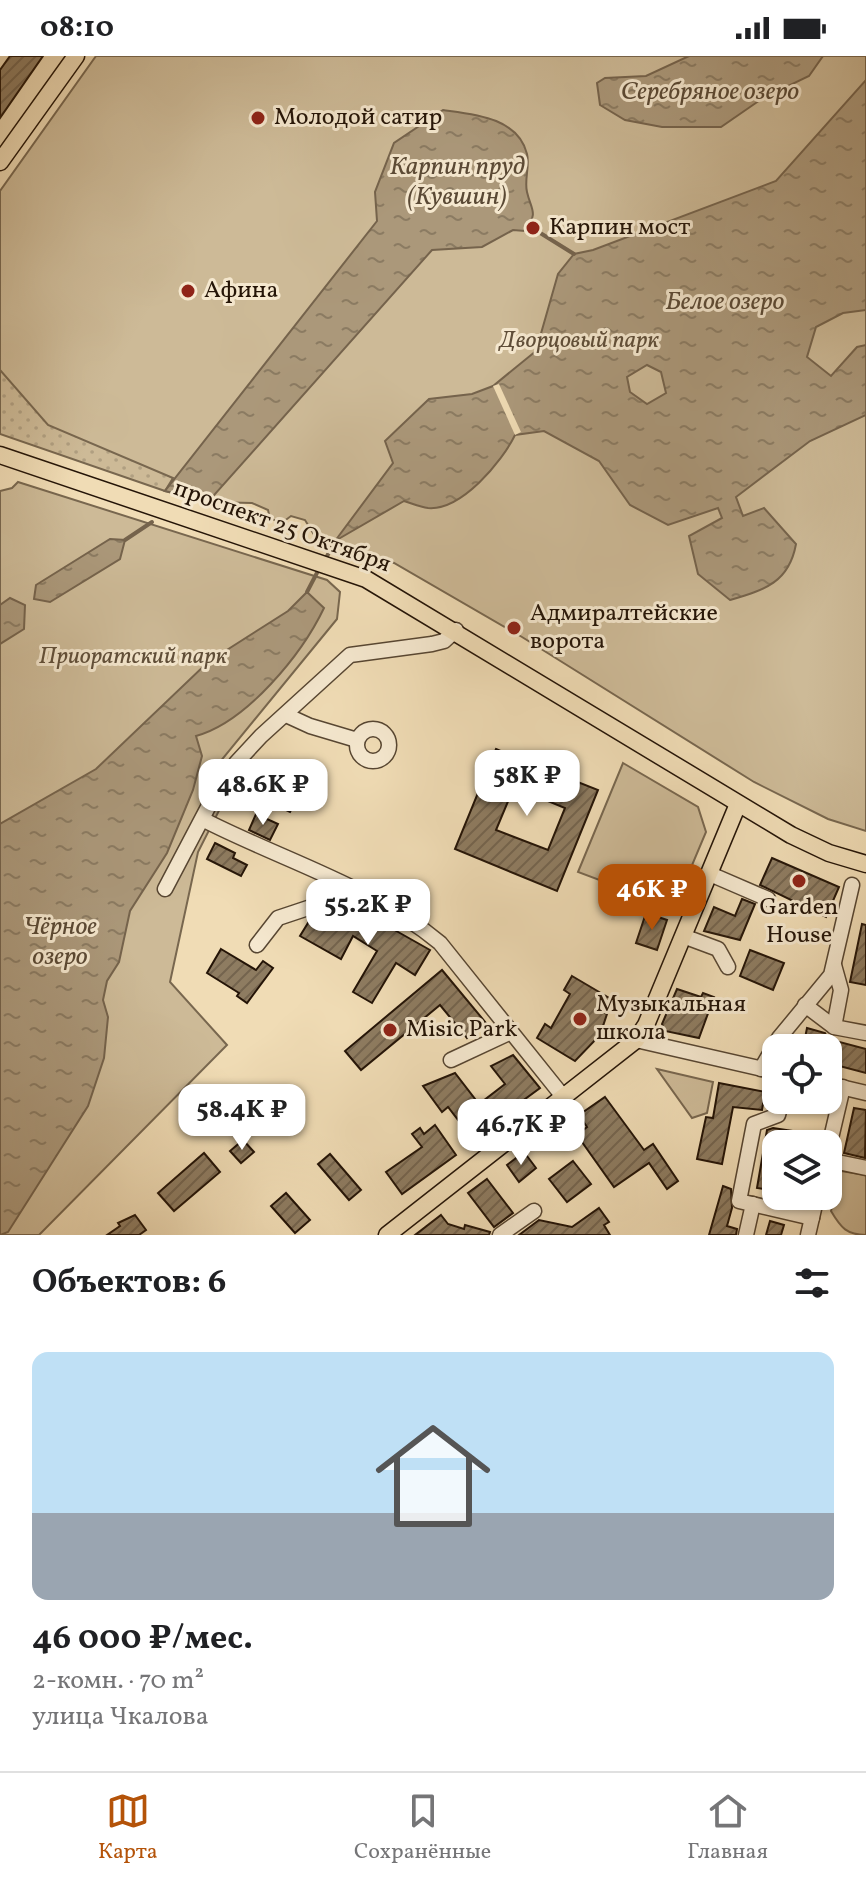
<!DOCTYPE html>
<html lang="ru">
<meta charset="utf-8">
<style>
:root{--surface:#fff;--page:#f6f6f6;--text:#202124;--muted:#757577;--line:#e0e0e0;--accent:#b45309}
body{margin:0;font-family:Vollkorn,serif;background:var(--page);color:var(--text);height:100vh;display:flex;flex-direction:column;font-size:30px;white-space:nowrap}
*{box-sizing:border-box;margin:0}
p{font-size:26px;color:var(--muted)}
.icon{flex:none;width:44px;height:44px;fill:none;stroke:currentColor;stroke-width:2;stroke-linecap:round;stroke-linejoin:round}
.map{position:relative;height:1179px;overflow:hidden}
.details{display:flex;flex-direction:column;background:var(--surface);flex:1}
.details>*{flex:none}
.controls{position:absolute;left:762px;top:978px;display:grid;gap:16px}
.controls a{display:grid;place-items:center;width:80px;height:80px;border-radius:16px;background:var(--surface);box-shadow:0 2px 6px #0004;font-size:40px}
.price{position:absolute;translate:-50% -68px;padding:0 18px;border-radius:16px;background:#fff;color:#222;font-size:26px;line-height:52px;filter:drop-shadow(0 2px 4px #0008)}
.price::after{content:'';position:absolute;left:50%;top:48px;width:24px;height:18px;margin-left:-12px;background:inherit;clip-path:polygon(0 0,100% 0,50% 100%)}
.price.current{background:var(--accent);color:#fff}
ul{padding:0;list-style:none}
li{display:grid;align-content:center;gap:16px;height:424px;padding:0 32px}
li span{display:grid;place-items:center;height:248px;border-radius:16px;color:#555}
li>.icon{margin-inline-start:auto}
span .icon{width:144px;height:144px;fill:#fffc;stroke-width:1}
li b{font-size:34px}
h2{display:flex;justify-content:space-between;align-items:center;height:96px;padding:0 32px;font-size:34px}
.status{display:flex;justify-content:space-between;align-items:center;height:56px;padding:0 40px;background:var(--surface);direction:ltr}
.status svg{height:22px;fill:currentColor}
.tabs{display:flex;justify-content:space-around;align-items:center;height:112px;border-top:2px solid var(--line);background:var(--surface);font-size:22px;color:var(--muted)}
.tabs a{display:grid;justify-items:center;gap:4px}
.tabs .current{color:var(--accent)}
.map>svg:first-child{display:block}
</style>
<div class="status"><b>08:10</b><svg viewBox="0 0 49 12"><path d="M0 12V9h3v3zM5 12V6h3v6zM10 12V3h3v9zM15 12V0h3v12zM26 1h20v11H26zM47 4h2v5h-2z"/></svg></div>
<div class="map">
<svg width="866" height="1179" viewBox="0 0 866 1179">
<defs>
<pattern id="grass-dots" width="8" height="8" patternUnits="userSpaceOnUse" patternTransform="scale(2)"><rect width="8" height="8" fill="#cdba97"/><path d="M2 2h.1M6 6h.1" fill="none" stroke="#b09f81" stroke-width="1.8" stroke-linecap="round"/></pattern>
<pattern id="water-ripples" width="26" height="14" patternUnits="userSpaceOnUse" patternTransform="scale(2)"><rect width="26" height="14" fill="#ab987a"/><path d="M2 4q2-2 4 0t4 0M15 11q2-2 4 0t4 0" fill="none" stroke="#8b7b62"/></pattern>
<pattern id="building-hatch" width="6" height="6" patternUnits="userSpaceOnUse" patternTransform="scale(2)"><rect width="6" height="6" fill="#8e7c61"/><path d="M-1 1l2-2M0 6l6-6M5 7l2-2" fill="none" stroke="#74644e"/></pattern>
</defs>
<rect width="100%" height="100%" fill="#f0dcb5"/>
<filter id="stains"><feTurbulence type="fractalNoise" baseFrequency=".0025" numOctaves="4"/><feColorMatrix values="0 0 0 0 .2 0 0 0 0 .09 0 0 0 0 .02 0 0 0 .5 -.17"/></filter>
<radialGradient id="worn" r=".72"><stop offset=".6" stop-color="#630" stop-opacity="0"/><stop offset="1" stop-color="#630" stop-opacity=".3"/></radialGradient>
<!-- grass -->
<path fill="url(#grass-dots)" stroke="#78674f" stroke-width="2" d="M0,314L3,315L174,423L165,435L0,378Z"/>
<!-- green -->
<g fill="#cdba97" stroke="#78674f" stroke-width="2">
<path d="M96,0H866V775L828,763L754,726L522,581L394,507L316,482L305,464L291,460L283,466L270,463L268,454L252,447L208,446L165,435L173,422L48,369L0,314V135Z"/>
<path d="M18,426L327,524L340,536L337,563L215,712L236,721L198,796L170,926L227,989L39,1179H0V435L12,432Z"/>
<path d="M623,707L698,751L706,776L674,852L578,816Z"/>
<path d="M657,1013L713,1026L707,1057L692,1062Z"/>
<path d="M841,1115L866,1119V1179C847,1179 841,1172 831,1155Z"/>
</g>
<!-- water -->
<g fill="url(#water-ripples)" stroke="#75634c" stroke-width="2" fill-rule="evenodd">
<path d="M689,0H823L809,20L763,42L721,71H662L625,64L600,49L597,27L605,22L646,20Z"/>
<path d="M866,24V254L843,257L816,271L807,301L831,320L857,291L866,289V359L810,385L736,441L743,460L764,452L796,488C789,527 764,534 730,544L698,518L689,480L722,462L718,452L668,469L630,449L599,405L544,375L515,379C502,406 461,455 428,452C420,451 411,447 404,445L335,485L393,407L385,385L429,343L472,338L493,330L536,295L558,218L574,198L593,194L776,125ZM647,309L661,316L666,337L647,348L630,336L627,321Z"/>
<path d="M443,54C472,58 518,61 527,98C530,110 524,124 527,136C531,154 539,156 525,175L513,174L482,191L432,194L208,446L165,435L377,165L375,136L394,87Z"/>
<path d="M110,483L125,484L120,503L50,546L34,543L36,529Z"/>
<path d="M307,536L324,552C302,598 247,666 196,680L202,700L193,734L167,797L130,855L119,906L107,925L103,944L108,961L104,1002L88,1050L8,1176L0,1179V768L96,713L208,606L288,555Z"/>
<path d="M10,542L25,549L24,573L0,588V549Z"/>
</g>
<!-- pier -->
<path fill="#f0dcb5" d="M499,328L521,376L515,379L493,330Z"/>
<g fill="none" stroke-linecap="round" stroke-linejoin="round">
<!-- stream -->
<g stroke="#75634c" stroke-width="4">
<path d="M529,170L574,198"/>
<path d="M125,484L152,466"/>
<path d="M325,504L335,485"/>
<path d="M307,536L320,511"/>
</g>
</g>
<!-- building -->
<g fill="url(#building-hatch)" stroke="#241407" stroke-width="2" fill-rule="evenodd">
<path d="M10,0H43L0,62V14Z"/>
<path d="M496,693L531,708L534,699L573,715L570,723L598,734L557,835L455,793ZM514,731L565,752L548,794L496,774Z"/>
<path d="M253,709L271,720L254,745L237,733Z"/>
<path d="M287,738L297,743L290,756L280,751Z"/>
<path d="M256,758L278,768L270,784L249,774Z"/>
<path d="M215,787L235,797L233,802L247,809L241,820L207,803Z"/>
<path d="M772,802L839,831L826,861L760,829Z"/>
<path d="M742,843L755,848L740,884L704,875L714,851L735,860Z"/>
<path d="M345,846L430,894L415,919L396,907L372,947L353,936L377,895L353,880L341,903L300,880L311,862L330,872Z"/>
<path d="M646,857L667,864L657,894L636,887Z"/>
<path d="M862,868L866,869V929L850,926Z"/>
<path d="M221,893L256,914L263,905L273,912L247,947L237,940L239,937L207,917Z"/>
<path d="M750,894L784,907L773,934L740,920Z"/>
<path d="M442,914L486,967L467,982L440,949L361,1014L345,995Z"/>
<path d="M572,920L611,943L603,956L607,958L600,979L575,1005L537,982L545,968L551,972L570,938L564,934Z"/>
<path d="M677,933L701,941L703,937L714,941L699,982L665,975L662,968Z"/>
<path d="M807,972L825,977L828,983L866,993V1017L832,1008L836,992H803Z"/>
<path d="M513,999L540,1032L472,1082L448,1051L442,1056L423,1030L455,1017L479,1048L505,1028L491,1010Z"/>
<path d="M719,1027L765,1036L762,1054L733,1051L722,1108L697,1103L706,1061L713,1062Z"/>
<path d="M605,1041L644,1094L653,1088L678,1125L667,1133L649,1107L614,1131L577,1079L587,1071L579,1059Z"/>
<path d="M854,1052L866,1054L865,1102L844,1097Z"/>
<path d="M435,1069L456,1099L402,1138L386,1116L422,1091L412,1078L420,1072L424,1078Z"/>
<path d="M773,1072L800,1076L798,1088H776V1135L757,1132L767,1074Z"/>
<path d="M243,1084L254,1096L241,1107L230,1095Z"/>
<path d="M524,1096L536,1112L519,1126L507,1109Z"/>
<path d="M204,1097L220,1116L174,1155L158,1137Z"/>
<path d="M330,1098L361,1134L349,1144L318,1108Z"/>
<path d="M573,1105L591,1128L567,1146L549,1123Z"/>
<path d="M487,1123L513,1157L494,1171L468,1137Z"/>
<path d="M723,1130L731,1133L732,1152L727,1170L737,1173L736,1179H709Z"/>
<path d="M286,1137L310,1164L295,1177L271,1150Z"/>
<path d="M599,1152L609,1166L604,1169L610,1179H519L539,1164L572,1171Z"/>
<path d="M135,1159L146,1174L139,1179H107L120,1170L118,1167Z"/>
<path d="M441,1159L448,1168L464,1173L465,1169L490,1176L489,1179H415Z"/>
<path d="M770,1165L784,1169L781,1179H766Z"/>
</g>
<g fill="none" stroke-linecap="round" stroke-linejoin="round">
<defs>
<g id="minor">
<path d="M286,659L310,670L357,684"/>
<circle cx="373" cy="689" r="16"/>
<path d="M204,764C282,804 372,830 440,887L565,1043"/>
<path d="M710,818L768,843"/>
<path d="M165,833L216,736L236,707L261,680L350,599L432,588L444,585L456,574"/>
<path d="M683,880L718,893L728,911"/>
<path d="M257,889L278,862L314,850L327,822"/>
<path d="M805,949L834,971L866,977"/>
<path d="M834,971L841,934L834,909"/>
<path d="M636,984L776,1016"/>
<path d="M451,1004L511,976"/>
<path d="M761,1013L779,982L831,919L852,829"/>
<path d="M828,1028L866,1037"/>
<path d="M782,1044L778,1059L754,1068L739,1145L812,1162"/>
<path d="M828,1095L843,1031"/>
<path d="M828,1104L866,1112"/>
<path d="M500,1179L534,1155"/>
<path d="M746,1179L753,1148"/>
<path d="M808,1179L817,1140"/>
</g>
<g id="major">
<path d="M0,106L76,0"/>
<path d="M0,399L366,523L791,779L829,797L866,808"/>
<path d="M387,1179L636,984L646,969L738,748"/>
</g>
</defs>
<!-- minor casing -->
<use href="#minor" stroke="#574632" stroke-width="17"/>
<!-- major casing -->
<use href="#major" stroke="#241407" stroke-width="19"/>
<!-- minor -->
<use href="#minor" stroke="#f5e8cf" stroke-width="14"/>
<!-- major -->
<use href="#major" stroke="#f0dcb5" stroke-width="16"/>
</g>
<!-- markers -->
<g fill="#8f2418" stroke="#f5e8cf" stroke-width="3">
<circle cx="258" cy="62" r="8"/>
<circle cx="533" cy="172" r="8"/>
<circle cx="188" cy="235" r="8"/>
<circle cx="514" cy="572" r="8"/>
<circle cx="799" cy="825" r="8"/>
<circle cx="580" cy="963" r="8"/>
<circle cx="390" cy="974" r="8"/>
</g>
<g text-anchor="middle" dominant-baseline="central" stroke-width="6" stroke-linejoin="round" paint-order="stroke">
<!-- poi labels -->
<g font-size="24" fill="#241407" stroke="#f5e8cf" text-anchor="start">
<text x="274" y="62">Молодой сатир</text>
<text x="549" y="172">Карпин мост</text>
<text x="204" y="235">Афина</text>
<text x="530" y="558">Адмиралтейские<tspan x="530" dy="28">ворота</tspan></text>
<text x="799" y="852" text-anchor="middle">Garden<tspan x="799" dy="28">House</tspan></text>
<text x="596" y="949">Музыкальная<tspan x="596" dy="28">школа</tspan></text>
<text x="406" y="974">Misic Park</text>
</g>
<!-- park labels -->
<g font-size="24" font-style="italic" fill="#5f4e39" stroke="#f5e8cf">
<text x="579" y="285">Дворцовый парк</text>
<text x="133" y="601">Приоратский парк</text>
</g>
<!-- street labels -->
<g font-size="24" fill="#241407" stroke="#f5e8cf">
<text transform="translate(282 471) rotate(20)">проспект 25 Октября</text>
</g>
<!-- water labels -->
<g font-size="26" font-style="italic" fill="#5a4935" stroke="#f5e8cf">
<text x="710" y="36">Серебряное озеро</text>
<text x="457" y="111">Карпин пруд<tspan x="457" dy="30">(Кувшин)</tspan></text>
<text x="725" y="246">Белое озеро</text>
<text x="60" y="871">Чёрное<tspan x="60" dy="30">озеро</tspan></text>
</g>
</g>
<rect width="100%" height="100%" filter="url(#stains)"/>
<rect width="100%" height="100%" fill="url(#worn)"/>
</svg>
<div class="controls">
<a><svg class="icon" aria-label="locate" viewBox="0 0 24 24"><circle cx="12" cy="12" r="6"/><path d="M12 2v4M12 18v4M2 12h4M18 12h4"/></svg></a>
<a><svg class="icon" aria-label="layers" viewBox="0 0 24 24"><path d="M12 4l9 5-9 5-9-5zM3 14l9 5 9-5"/></svg></a>
</div>
<b class="price" style="left:527px;top:762px">58K ₽</b>
<b class="price" style="left:263px;top:771px">48.6K ₽</b>
<b class="price current" style="left:652px;top:876px">46K ₽</b>
<b class="price" style="left:368px;top:891px">55.2K ₽</b>
<b class="price" style="left:242px;top:1096px">58.4K ₽</b>
<b class="price" style="left:521px;top:1111px">46.7K ₽</b>
</div>
<section class="details">
<h2>Объектов: 6<svg class="icon" aria-label="filters" viewBox="0 0 24 24"><path d="M4 7h16M4 17h16"/><circle cx="9" cy="7" r="2"/><circle cx="15" cy="17" r="2"/></svg></h2>
<ul>
<li><span style="background:linear-gradient(#bfe0f5 65%,#9aa5b1 0)"><svg class="icon" aria-label="home" viewBox="0 0 24 24"><path d="M3 11l9-7 9 7M6 9v11h12V9"/></svg></span><div><b>46 000 ₽/мес.</b><p>2-комн. · 70 m²</p><p>улица Чкалова</p></div></li>
</ul>
</section>
<nav class="tabs">
<a class="current"><svg class="icon" aria-label="map" viewBox="0 0 24 24"><path d="M3 6l6-2 6 2 6-2v14l-6 2-6-2-6 2zM9 4v14M15 6v14"/></svg>Карта</a>
<a><svg class="icon" aria-label="saved" viewBox="0 0 24 24"><path d="M7 4h10v16l-5-4-5 4z"/></svg>Сохранённые</a>
<a><svg class="icon" aria-label="home" viewBox="0 0 24 24"><path d="M3 11l9-7 9 7M6 9v11h12V9"/></svg>Главная</a>
</nav>
